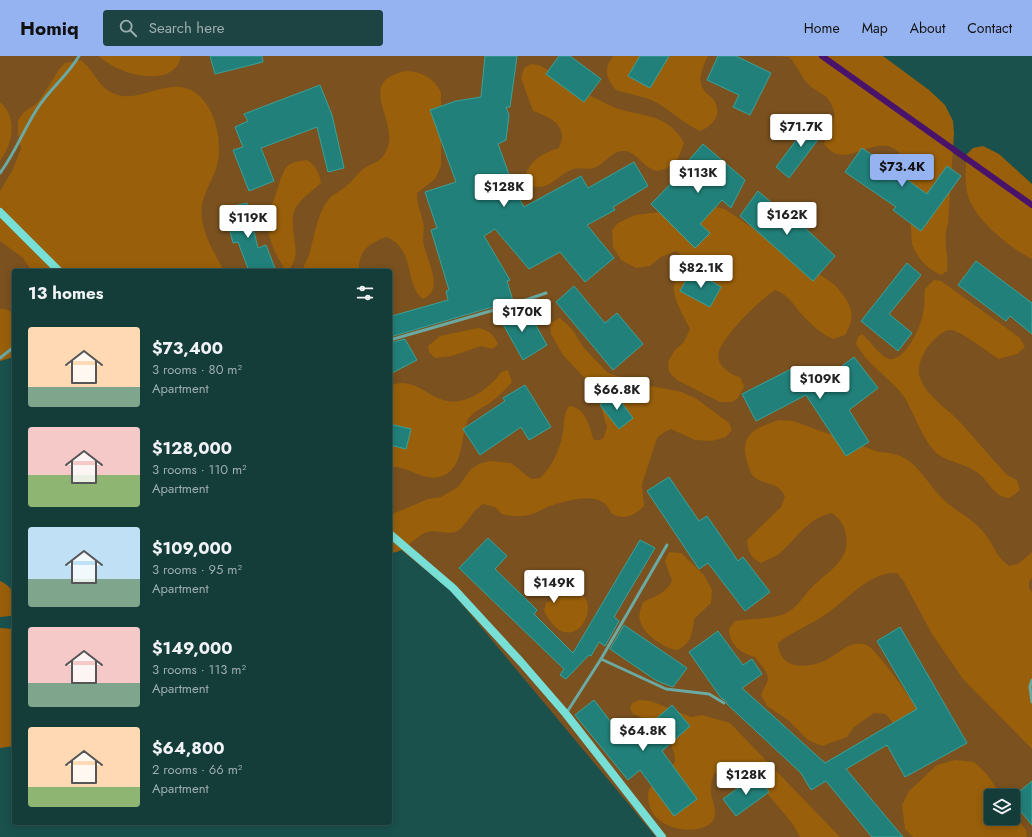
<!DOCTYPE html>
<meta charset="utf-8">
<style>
:root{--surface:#143d3a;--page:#1d4442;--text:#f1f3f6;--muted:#9daeaf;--line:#335654;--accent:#95b2f1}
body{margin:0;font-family:Jost,sans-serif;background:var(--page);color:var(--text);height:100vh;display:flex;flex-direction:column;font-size:15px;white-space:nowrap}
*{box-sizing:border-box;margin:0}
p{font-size:13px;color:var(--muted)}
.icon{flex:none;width:22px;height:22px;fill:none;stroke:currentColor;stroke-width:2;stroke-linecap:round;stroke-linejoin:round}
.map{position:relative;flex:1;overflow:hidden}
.drawer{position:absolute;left:12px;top:213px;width:380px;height:556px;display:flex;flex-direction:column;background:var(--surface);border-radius:4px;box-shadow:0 2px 10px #0003,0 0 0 1px var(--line)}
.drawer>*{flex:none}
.controls{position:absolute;left:984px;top:733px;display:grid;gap:8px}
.controls a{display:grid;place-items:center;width:36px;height:36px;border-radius:4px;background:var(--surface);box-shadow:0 2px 10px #0003,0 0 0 1px var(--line);font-size:20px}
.price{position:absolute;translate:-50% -34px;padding:0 9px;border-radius:4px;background:#fff;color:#222;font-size:13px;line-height:26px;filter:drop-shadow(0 1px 2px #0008)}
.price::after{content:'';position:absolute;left:50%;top:24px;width:12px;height:9px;margin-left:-6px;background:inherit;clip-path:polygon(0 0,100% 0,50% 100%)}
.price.on{background:var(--accent);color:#111}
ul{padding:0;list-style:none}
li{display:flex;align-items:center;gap:12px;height:100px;padding:0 16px}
li span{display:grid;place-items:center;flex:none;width:112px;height:80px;border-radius:4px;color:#555}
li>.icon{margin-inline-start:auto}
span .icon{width:48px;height:48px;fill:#fffc;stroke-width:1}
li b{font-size:17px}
h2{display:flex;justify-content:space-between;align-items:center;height:48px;padding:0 16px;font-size:17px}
header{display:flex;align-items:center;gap:24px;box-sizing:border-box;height:56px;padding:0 20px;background:var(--accent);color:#111}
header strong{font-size:19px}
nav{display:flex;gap:22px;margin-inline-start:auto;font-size:14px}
.search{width:280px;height:36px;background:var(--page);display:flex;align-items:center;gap:10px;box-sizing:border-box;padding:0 14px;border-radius:4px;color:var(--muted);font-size:15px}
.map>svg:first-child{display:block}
</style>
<header>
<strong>Homiq</strong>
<div class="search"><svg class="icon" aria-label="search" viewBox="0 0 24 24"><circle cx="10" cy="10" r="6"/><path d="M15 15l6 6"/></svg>Search here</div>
<nav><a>Home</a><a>Map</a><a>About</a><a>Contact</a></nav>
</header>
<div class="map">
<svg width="1032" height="781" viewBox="0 0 1032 781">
<rect width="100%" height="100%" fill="#1a514d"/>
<!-- green -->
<path fill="#7a511f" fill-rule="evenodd" d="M0,0H812L1032,151V781H656L451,535L390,485V215H14V288L0,300ZM991,740H1013V762H991Z"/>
<!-- forest -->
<g fill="#995f0a">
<path d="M99,0H181C174,35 116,18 99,0Z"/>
<path d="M613,0H708C704,7 699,20 701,28C703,35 708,38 713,43C724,57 713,70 700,75C685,68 674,58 661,49C646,40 631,39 616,34C606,21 603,15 613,0Z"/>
<path d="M771,0H883L929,34L945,49L953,65L954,77L948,168C942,186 949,197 947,215L941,219C926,212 918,203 912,188L906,106C882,63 848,121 824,88L835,59C830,36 820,40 807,27C800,19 797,9 789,1Z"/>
<path d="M80,4C93,12 96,27 109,35C137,53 167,17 196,37C216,52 223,87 217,110C213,123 204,136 202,150C199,173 214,196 224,215H32L23,202L0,185V135L12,115L21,93L18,77V64L24,56L36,48L41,42L60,12L65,7Z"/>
<path d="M531,8L539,9C558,20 577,34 597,43C605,47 614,52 622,54C649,61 669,60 684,87C679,101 677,109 662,114C646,119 638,94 623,95C610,96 605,108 594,112C588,114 580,111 573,113C553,121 552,136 527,129L524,123C529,105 542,97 559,92C560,88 563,82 562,79C561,65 544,59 533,55L521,22L524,12Z"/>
<path d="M406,15C422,16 433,21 441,36V110L435,123L417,137C417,148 422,159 424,171C424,177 422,183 424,189C427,205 445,234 423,243C404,229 416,192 386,181C368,188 358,195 359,215H302C304,208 309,202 310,195C315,178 317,159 328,144C332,138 340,136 345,131C352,126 356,119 362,114C374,105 382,108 388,90C397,63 355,25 406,15Z"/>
<path d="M0,46C18,62 13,87 0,105Z"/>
<path d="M983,90L999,98L1032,128V203C1009,191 979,167 969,143C964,130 966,113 966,99L973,92Z"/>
<path d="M307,104C316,110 319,116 321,127C313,134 302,142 296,151C285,171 306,198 288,214L284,212C276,199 267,182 268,166C269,159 281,119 285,113C289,106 299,105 307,104Z"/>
<path d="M711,150L725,153L835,229C850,247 858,257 845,279L833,283C822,278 814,271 805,262C795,252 789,238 775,234C760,244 725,278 719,295C715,309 729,318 740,321L744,330L738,342L732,346H720L677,324L669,316L668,306L674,295L684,286L690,273C684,260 670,240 675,225C679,215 683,215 684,202L676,195L661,201L650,210L636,212L621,204L613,191L612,174L618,167L635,159Z"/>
<path d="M934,224L941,225L1020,282L1025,291L1017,298L999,303C989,297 959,273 950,274C942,275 937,281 932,286C925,292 917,309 919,319C925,339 944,350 958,364C975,382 990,401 1007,419L1017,424L1020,434L1010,442C993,441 990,426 978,417C967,408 951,407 939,399C924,388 915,359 905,342C891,322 868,310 856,288L858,281L862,278C870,284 879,300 889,303C905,306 921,271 923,257C925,250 924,241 925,233Z"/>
<path d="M0,253H5L14,257V301L0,305Z"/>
<path d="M560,262L572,273L584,292L608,317L651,330L682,336L697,343L729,367L732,374L726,381L712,385L695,384L671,373L663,377L657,382L642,428L644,450C634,460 623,465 611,457C603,433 568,444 550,450C544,452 539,456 533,458C522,461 513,461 502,458L495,451L483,448C472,455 469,465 460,473C453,481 437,473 427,476C414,481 405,497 390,497V459L428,443L441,441L458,431L471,413L479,408L489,405L511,407L531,423L540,422C552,411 560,393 563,377C565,365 562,362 569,350C586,351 589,371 594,384H600L604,381L607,371L596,334L563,299L551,278L550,267Z"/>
<path d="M478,272C489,274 493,278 498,288L493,293L481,290L452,300L435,302L429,296L428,290L440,280Z"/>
<path d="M508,314L512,326C505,334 498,341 490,347C482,352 470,357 467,366C460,384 464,415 439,421C421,425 408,409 390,411V330C412,319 427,341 447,345C468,349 491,331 501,316Z"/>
<path d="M779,364L793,365L879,396C916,397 920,420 943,443C957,457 972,461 985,478C995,491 995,499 1009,510L1018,508L1032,496V522L1029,525V532L1032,536V693L963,623L932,578L904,526L897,517C870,515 847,544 826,558C811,569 793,575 778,587C779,613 805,613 824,605C838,600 850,581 868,590C880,596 919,656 930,670H895L886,658L874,657L854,671L847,681L822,690L808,684L788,664L767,650L761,639L768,624L767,617L755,601C740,597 730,589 729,573L735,565C751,562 769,564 784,558C797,553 803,540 813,530C829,515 850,504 846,480C845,469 840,463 832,457C809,461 796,483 780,497C775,501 767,504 761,507C750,501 748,496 747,484L781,451L785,440C776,425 769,430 757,423C750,419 749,412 747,405C739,377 756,372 779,364Z"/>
<path d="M669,496L681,497L704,519L712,534L711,547L694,563C692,578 692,586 678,594C665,593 644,579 640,565C638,559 641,552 643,546C655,540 665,538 672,525L665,505Z"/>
<path d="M0,525C16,532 14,542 14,557L10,560L0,561Z"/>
<path d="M576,535C607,546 571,609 544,555L546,547C551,544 571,536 576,535Z"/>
<path d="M0,572L14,573V690L0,692Z"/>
<path d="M639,644L651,645L691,661L702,659L730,667L840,781H800L792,767L748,715L740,710L732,708L714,718C713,721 711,726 711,729C709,743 719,751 713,765C700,781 653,775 649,747C648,742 647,737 650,732C654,725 669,714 675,706C676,684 652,664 633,658L630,652L632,647Z"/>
<path d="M955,704L974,706L986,717L1002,740H991V762H1013V756L1026,774L1027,781H913L905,773L902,749L909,735L937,709Z"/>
</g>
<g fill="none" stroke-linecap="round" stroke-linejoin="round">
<!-- stream -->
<path stroke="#49136b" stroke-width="6" d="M822,0L1032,149"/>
</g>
<!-- building -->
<g fill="#21817a" stroke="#39a29a">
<path d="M210,0H262L263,6L215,18Z"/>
<path d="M485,0H517L510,51H506L509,59L506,84L498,88L515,135L524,151L581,120L588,132L634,106L648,130L613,151L615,154L587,169L614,202L585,226L560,196L529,213L495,173L484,180L510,224L507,225L513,245L390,281V256L392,260L448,244L446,235L449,234L431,174L437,172L425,136L456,126L430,54L456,45L481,41Z"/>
<path d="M559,0H570L601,23L584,46L546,18Z"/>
<path d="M640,0H669L650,32L628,20Z"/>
<path d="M718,0H736L771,17L750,59L733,51L739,39L707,24Z"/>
<path d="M320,29L332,59L344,112L328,116L317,71L261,92L274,125L249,135L233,94L243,91L235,71L248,65L244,58Z"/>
<path d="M812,63L826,73L789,122L776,111Z"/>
<path d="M703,88L745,124L731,152L722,144L700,168L710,177L695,192L651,148L684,114L682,112Z"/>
<path d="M862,92L927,138L947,110L961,120L921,175L893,154L896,151L845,116Z"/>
<path d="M758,135L801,172L803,170L835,200L813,225L740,160Z"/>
<path d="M247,147L258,192L266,189L276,215H249L238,186L233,187L224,152Z"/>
<path d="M976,205L1032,247V278L1010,260L1006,265L958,229Z"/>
<path d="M907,207L921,219L889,258L912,277L898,295L861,265Z"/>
<path d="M692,214L721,231L710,251L680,235Z"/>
<path d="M574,230L605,267L617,257L643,288L613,314L556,246Z"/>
<path d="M515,251L519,266L530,259L547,289L523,304L496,256Z"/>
<path d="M405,283L417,304L390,318V287Z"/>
<path d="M854,301L878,332L849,354L869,386L846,400L806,339L756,365L742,338L795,311L807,336Z"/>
<path d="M525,329L551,371L529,384L521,371L480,399L463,373L505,345L503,342Z"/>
<path d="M615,338L633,362L619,373L600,349Z"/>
<path d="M390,368L411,373L406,393L390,389Z"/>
<path d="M669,421L699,465L707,460L738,505L743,501L770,536L745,555L708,507L699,513L647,435Z"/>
<path d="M488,482L507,500L495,513L537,554L534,558L573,597L640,484L655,492L614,561L619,565L605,590L599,586L591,600L589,599L566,623L560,619L564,613L459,512Z"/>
<path d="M624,569L687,612L673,631L657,625L610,593Z"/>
<path d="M900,571L967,687L905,721L887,689L846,713L903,781H872L826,725L811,734L801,717L727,648L726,645L721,642L689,596L718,575L743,609L752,603L762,618L742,632L825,707L917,653L877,585Z"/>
<path d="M594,644L621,679L636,667L642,675L672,649L690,670L662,695L697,743L674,760L640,714L628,724L575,659Z"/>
<path d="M756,719L769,736L736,760L723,743Z"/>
<path d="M1032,725V769L1013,746V741Z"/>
</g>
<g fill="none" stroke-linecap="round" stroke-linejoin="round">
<!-- lane -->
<g stroke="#6ba9a3" stroke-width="3">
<path d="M0,117C16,96 24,72 39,50C51,32 68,19 79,0"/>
<path d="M390,284L508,250L546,237"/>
<path d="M0,302L14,291"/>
<path d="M601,603L666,633L709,638L724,647"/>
<path d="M1032,624L1030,631L1032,646"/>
<path d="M567,656L601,603L667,489"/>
</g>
<!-- secondary -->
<g stroke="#78dfd6" stroke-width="8">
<path d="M0,156L59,215"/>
<path d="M390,478L453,532L521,606L566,658L662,781"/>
</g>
</g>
</svg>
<div class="controls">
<a><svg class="icon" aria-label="layers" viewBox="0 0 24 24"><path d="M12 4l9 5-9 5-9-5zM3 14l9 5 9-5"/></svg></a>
</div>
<b class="price" style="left:801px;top:92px">$71.7K</b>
<b class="price on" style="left:902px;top:132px">$73.4K</b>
<b class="price" style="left:698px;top:138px">$113K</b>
<b class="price" style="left:504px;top:152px">$128K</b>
<b class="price" style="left:787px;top:180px">$162K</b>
<b class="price" style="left:248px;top:183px">$119K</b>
<b class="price" style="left:701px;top:233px">$82.1K</b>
<b class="price" style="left:522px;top:277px">$170K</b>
<b class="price" style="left:820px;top:344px">$109K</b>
<b class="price" style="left:617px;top:355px">$66.8K</b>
<b class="price" style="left:554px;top:548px">$149K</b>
<b class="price" style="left:643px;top:696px">$64.8K</b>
<b class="price" style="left:746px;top:740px">$128K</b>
<section class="drawer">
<h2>13 homes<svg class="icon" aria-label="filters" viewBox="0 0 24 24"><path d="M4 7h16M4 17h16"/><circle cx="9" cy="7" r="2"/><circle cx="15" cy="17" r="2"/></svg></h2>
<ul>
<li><span style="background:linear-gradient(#ffd9b3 75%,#7fa58c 0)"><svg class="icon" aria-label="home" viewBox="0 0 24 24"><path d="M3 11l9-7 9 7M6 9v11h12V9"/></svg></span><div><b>$73,400</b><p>3 rooms · 80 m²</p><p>Apartment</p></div></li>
<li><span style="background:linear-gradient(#f6c9c9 60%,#8fb573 0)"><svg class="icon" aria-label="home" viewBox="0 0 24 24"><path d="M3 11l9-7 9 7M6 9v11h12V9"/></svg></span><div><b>$128,000</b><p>3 rooms · 110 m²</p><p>Apartment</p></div></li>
<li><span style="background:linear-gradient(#bfe0f5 65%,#7fa58c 0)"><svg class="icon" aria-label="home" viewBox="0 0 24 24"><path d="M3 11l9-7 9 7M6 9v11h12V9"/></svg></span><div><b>$109,000</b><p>3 rooms · 95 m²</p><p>Apartment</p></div></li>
<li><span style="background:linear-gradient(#f6c9c9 70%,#7fa58c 0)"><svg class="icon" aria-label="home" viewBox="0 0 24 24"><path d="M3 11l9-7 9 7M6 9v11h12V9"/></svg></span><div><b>$149,000</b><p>3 rooms · 113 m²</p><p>Apartment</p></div></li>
<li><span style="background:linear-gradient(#ffd9b3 75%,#8fb573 0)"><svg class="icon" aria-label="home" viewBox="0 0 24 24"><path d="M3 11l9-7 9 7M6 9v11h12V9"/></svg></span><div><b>$64,800</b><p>2 rooms · 66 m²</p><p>Apartment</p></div></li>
</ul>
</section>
</div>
